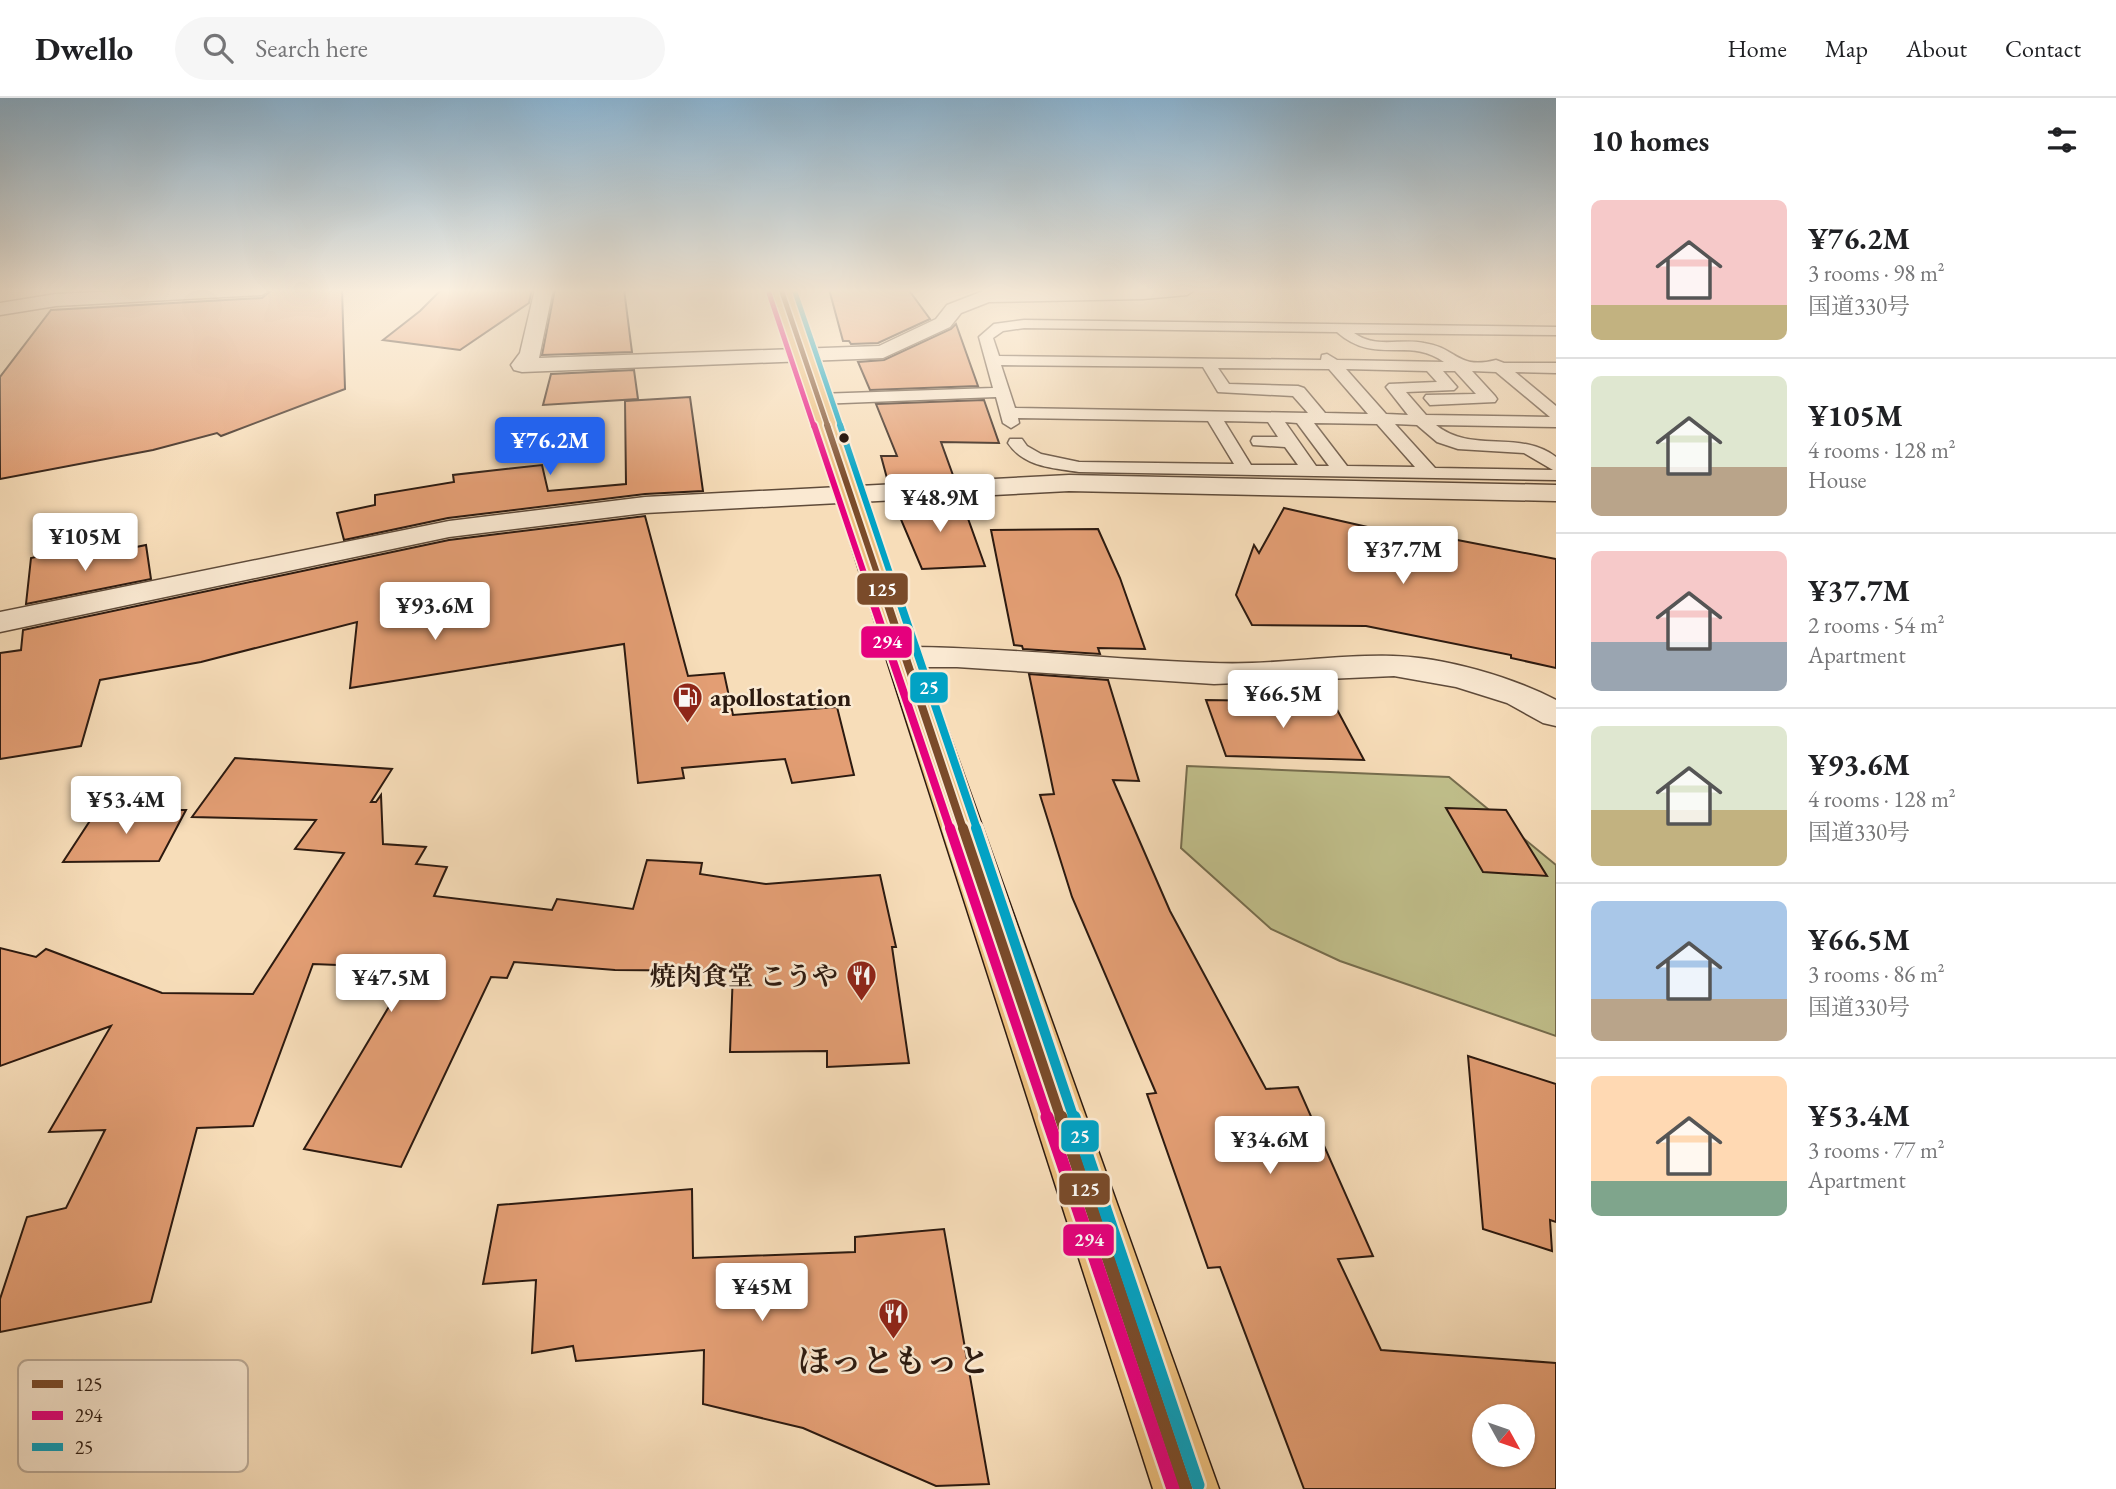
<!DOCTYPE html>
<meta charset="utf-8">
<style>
:root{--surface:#fff;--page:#f6f6f6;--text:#202124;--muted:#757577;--line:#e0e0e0;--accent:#2563eb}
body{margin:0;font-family:"EB Garamond","Noto Serif JP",serif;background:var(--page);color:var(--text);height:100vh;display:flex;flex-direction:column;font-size:26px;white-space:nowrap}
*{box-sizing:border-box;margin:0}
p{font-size:23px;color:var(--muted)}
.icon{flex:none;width:38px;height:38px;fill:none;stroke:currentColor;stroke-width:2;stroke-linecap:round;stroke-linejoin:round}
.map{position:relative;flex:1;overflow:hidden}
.drawer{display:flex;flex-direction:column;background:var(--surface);width:560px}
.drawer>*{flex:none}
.needle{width:46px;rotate:130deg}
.buttons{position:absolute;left:1472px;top:1306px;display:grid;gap:14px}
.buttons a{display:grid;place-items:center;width:63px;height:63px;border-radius:50%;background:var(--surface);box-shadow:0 2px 5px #0004;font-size:35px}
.price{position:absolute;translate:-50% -60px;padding:0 16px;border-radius:7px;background:#fff;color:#222;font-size:23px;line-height:46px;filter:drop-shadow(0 2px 4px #0008)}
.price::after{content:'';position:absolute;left:50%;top:42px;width:21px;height:16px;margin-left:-10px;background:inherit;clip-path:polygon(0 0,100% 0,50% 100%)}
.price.current{background:var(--accent);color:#fff}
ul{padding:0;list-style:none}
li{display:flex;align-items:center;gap:21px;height:175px;padding:0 35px}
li+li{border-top:2px solid var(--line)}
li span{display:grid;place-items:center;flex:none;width:196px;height:140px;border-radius:10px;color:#555}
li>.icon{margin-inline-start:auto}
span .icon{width:84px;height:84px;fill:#fffc;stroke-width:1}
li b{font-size:30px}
h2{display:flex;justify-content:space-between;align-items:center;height:84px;padding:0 35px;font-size:30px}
header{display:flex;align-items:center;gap:42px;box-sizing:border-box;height:98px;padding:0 35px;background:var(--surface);border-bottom:2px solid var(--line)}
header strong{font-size:33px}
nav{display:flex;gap:38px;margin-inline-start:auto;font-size:24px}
.search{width:490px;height:63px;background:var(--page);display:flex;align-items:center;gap:18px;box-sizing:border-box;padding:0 24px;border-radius:38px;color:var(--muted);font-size:26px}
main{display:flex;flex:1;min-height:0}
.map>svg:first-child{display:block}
</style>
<header>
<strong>Dwello</strong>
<div class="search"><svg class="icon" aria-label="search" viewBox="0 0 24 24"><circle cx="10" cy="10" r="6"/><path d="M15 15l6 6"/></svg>Search here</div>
<nav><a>Home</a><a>Map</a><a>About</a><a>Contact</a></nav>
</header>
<main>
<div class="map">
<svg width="1556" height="1391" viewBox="0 0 1556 1391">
<rect width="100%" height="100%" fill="#f7ddb9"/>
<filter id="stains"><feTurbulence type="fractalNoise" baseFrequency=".00286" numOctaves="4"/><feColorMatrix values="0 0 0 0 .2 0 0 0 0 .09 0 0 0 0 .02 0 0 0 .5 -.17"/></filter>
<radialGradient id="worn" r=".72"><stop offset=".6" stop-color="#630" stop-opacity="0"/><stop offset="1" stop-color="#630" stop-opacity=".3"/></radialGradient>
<!-- green -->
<path fill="#c1c08c" stroke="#766d4e" stroke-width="2" d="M1187,668L1449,679L1556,767V938L1340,863L1271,831L1181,750Z"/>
<!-- building -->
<g fill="#e39e74" stroke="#2c1a10" stroke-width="2" fill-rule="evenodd">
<path d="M273,191H342L345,291L221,338L217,335L153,352L0,381V279L51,212L262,200Z"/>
<path d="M442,191H532L529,205L460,252L383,242L420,213Z"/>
<path d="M555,191H624L632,254L542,257Z"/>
<path d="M829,191H908L930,221L878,245L851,246L849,243H843Z"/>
<path d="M956,226L978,288L870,292L858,264L884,262L951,231Z"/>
<path d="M634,272L638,301L543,307L551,276Z"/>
<path d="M690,299L703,393L645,396L448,420L344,442L337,415L375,407V397L454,384L453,377L542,367L548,393L626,386L625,303Z"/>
<path d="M984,302L999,345L941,344L954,380L888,384L881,358H897L876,306Z"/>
<path d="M961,401L985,468L922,471L894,405Z"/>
<path d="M1284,410L1394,435L1395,430L1556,461V570L1511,560V557L1366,528L1252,527L1236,497L1254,447L1259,455Z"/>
<path d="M645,418L688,578L724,575L733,617L837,609L854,677L792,685L785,661L682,670L684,680L638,685L624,546L350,590L357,524L201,564L100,582L81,648L0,661V555L21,552L23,532L449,442Z"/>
<path d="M1098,431L1120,480L1145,551L1098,550L1100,556L1023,551L1022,548L1014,547L991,432Z"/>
<path d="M146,447L151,481L26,506L31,460L77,450L82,460Z"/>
<path d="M1029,576L1108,582L1139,683L1113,682L1170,813L1266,991L1298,989L1373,1158L1338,1161L1381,1252L1556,1265V1391H1304L1220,1169L1208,1170L1147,996L1156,995L1072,799L1040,697L1054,696ZM1484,1318H1522V1356H1484Z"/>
<path d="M1206,602L1333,604L1364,662L1226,658Z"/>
<path d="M235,660L392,671L371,704H376L381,697L383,746L426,749L416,766L447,769L434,798L552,812L557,801L633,811L647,762L702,765L700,776L766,786L880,777L896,849H892L909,965L827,969V953L730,954L733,873L615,872L514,864L507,880L491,879L401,1069L304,1051L412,870L313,866L253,1028L197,1030L151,1204L0,1234V1201L27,1119L66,1110L105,1032L49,1034L111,928L0,968V850L36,859L46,851L162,895L253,896L344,755L295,751L316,722L192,719Z"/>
<path d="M1446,710L1506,712L1547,778L1483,774Z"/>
<path d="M97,712H186L159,763L63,764Z"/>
<path d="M1468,958L1556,986V1124L1550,1122L1552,1153L1483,1131Z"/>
<path d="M692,1091L693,1160L855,1154V1139L944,1131L989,1386L936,1388L803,1330L703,1306L704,1252L576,1263L573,1248L532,1255L536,1182L483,1186L498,1107Z"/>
</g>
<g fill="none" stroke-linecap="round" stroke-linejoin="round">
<defs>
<path id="service" d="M1024,222L1556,229V237L1354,235C1376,251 1400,240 1424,245C1458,250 1456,272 1496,262L1504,265H1556V275L1515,274L1556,308V329L1436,327C1471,356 1519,331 1556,359V382L1079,374C1052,370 1024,369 1008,345L1010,341H1022L1027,348L1041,356L1079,364L1234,366L1208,323L1018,320L1019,325L1011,330L1003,325L996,299L818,306L810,301L818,296L993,290L979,239L994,226ZM1024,230L1337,234C1376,268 1408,238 1444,264L1337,262L1327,256L1322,257L1321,262L999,258L993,240L1003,233ZM1001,267L1203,269L1218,294L1293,298L1308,315L1015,310ZM1218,270L1329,271L1368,316L1325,315L1304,290L1298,288L1229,286ZM1346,271L1427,273L1437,284L1389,286L1386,289L1408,317L1386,316ZM1443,273H1455L1476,296L1426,297L1424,300L1430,307L1495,304L1497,301L1495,298L1472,273L1496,274L1550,319L1426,317L1406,294L1454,292L1457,289ZM1224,323L1268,324L1278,339H1253L1251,343L1253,347L1285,349L1298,367H1251ZM1285,324L1297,325L1329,368H1316ZM1314,325L1377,326L1415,369L1347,368ZM1395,326L1417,327L1437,344L1458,351L1524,355L1553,372L1435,370Z"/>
<g id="minor">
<path d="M162,191H271L262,197L56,208L0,217V205L56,196Z"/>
<path d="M535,191H553L539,260L879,248L936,221L947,207L986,192L1196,191L1187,197L1143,201L989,204L961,215L950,229L883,260L522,274L514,272L511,267L520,255Z"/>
<path d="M1069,377L1556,387V403L1069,393L645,415L449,439L0,534V514L449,423L645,399Z"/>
<path d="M903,549C1006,549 1109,562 1212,565C1272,568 1332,556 1393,558C1443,559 1512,579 1556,602V628L1543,625L1507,605L1456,589L1394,578L1214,586L957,569H903L891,566L886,559L891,552Z"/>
</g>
<path id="trunk" d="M772,191H790L1219,1391H1153L886,559Z"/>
</defs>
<!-- service casing -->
<use href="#service" stroke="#5f4b3a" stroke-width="3"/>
<!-- minor casing -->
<use href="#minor" stroke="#5f4b3a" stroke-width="3"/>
<!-- trunk casing -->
<use href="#trunk" stroke="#2c1a10" stroke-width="3"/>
<!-- service -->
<use href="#service" fill="#fae9d2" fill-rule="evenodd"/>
<!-- minor -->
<use href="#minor" fill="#fae9d2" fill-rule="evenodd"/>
<!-- trunk -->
<use href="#trunk" fill="#ecbe7c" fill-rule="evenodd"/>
<defs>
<path id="bus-1-far4" d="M781,191L828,329"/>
<path id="bus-1-far3" d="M827,327L887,505"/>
<path id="bus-1-far2" d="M887,504L963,731"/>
<path id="bus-1-far1" d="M963,730L1061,1021"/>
<path id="bus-1" d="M1061,1019L1186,1391"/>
<path id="bus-2-far4" d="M769,195L814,329"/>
<path id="bus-2-far3" d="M814,327L874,505"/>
<path id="bus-2-far2" d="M873,504L950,731"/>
<path id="bus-2-far1" d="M950,730L1048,1021"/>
<path id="bus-2" d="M1047,1019L1173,1391"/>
<path id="bus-3-far4" d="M794,191L841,329"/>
<path id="bus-3-far3" d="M840,327L900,505"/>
<path id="bus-3-far2" d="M900,504L977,731"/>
<path id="bus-3-far1" d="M976,730L1074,1021"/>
<path id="bus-3" d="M1074,1019L1198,1387"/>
</defs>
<!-- bus-1-far4 casing -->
<use href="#bus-1-far4" stroke="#fae9d2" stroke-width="8"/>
<!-- bus-1-far3 casing -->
<use href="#bus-1-far3" stroke="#fae9d2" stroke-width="10"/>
<!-- bus-1-far2 casing -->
<use href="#bus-1-far2" stroke="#fae9d2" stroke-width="12"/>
<!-- bus-1-far1 casing -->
<use href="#bus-1-far1" stroke="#fae9d2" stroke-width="16"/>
<!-- bus-1 casing -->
<use href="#bus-1" stroke="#fae9d2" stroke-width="18"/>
<!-- bus-2-far4 casing -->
<use href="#bus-2-far4" stroke="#fae9d2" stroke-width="8"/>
<!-- bus-2-far3 casing -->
<use href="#bus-2-far3" stroke="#fae9d2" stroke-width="10"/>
<!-- bus-2-far2 casing -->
<use href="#bus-2-far2" stroke="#fae9d2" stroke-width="12"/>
<!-- bus-2-far1 casing -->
<use href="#bus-2-far1" stroke="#fae9d2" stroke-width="16"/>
<!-- bus-2 casing -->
<use href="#bus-2" stroke="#fae9d2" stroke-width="18"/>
<!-- bus-3-far4 casing -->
<use href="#bus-3-far4" stroke="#fae9d2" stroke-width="8"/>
<!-- bus-3-far3 casing -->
<use href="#bus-3-far3" stroke="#fae9d2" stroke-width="10"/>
<!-- bus-3-far2 casing -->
<use href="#bus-3-far2" stroke="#fae9d2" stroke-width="12"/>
<!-- bus-3-far1 casing -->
<use href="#bus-3-far1" stroke="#fae9d2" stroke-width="16"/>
<!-- bus-3 casing -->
<use href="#bus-3" stroke="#fae9d2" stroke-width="18"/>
<!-- bus-1-far4 -->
<use href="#bus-1-far4" stroke="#7a4b2a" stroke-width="5"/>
<!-- bus-1-far3 -->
<use href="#bus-1-far3" stroke="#7a4b2a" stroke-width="6"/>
<!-- bus-1-far2 -->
<use href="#bus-1-far2" stroke="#7a4b2a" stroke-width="8"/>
<!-- bus-1-far1 -->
<use href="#bus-1-far1" stroke="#7a4b2a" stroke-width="10"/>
<!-- bus-1 -->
<use href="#bus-1" stroke="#7a4b2a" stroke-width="13"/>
<!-- bus-2-far4 -->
<use href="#bus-2-far4" stroke="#e5007d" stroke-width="5"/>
<!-- bus-2-far3 -->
<use href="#bus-2-far3" stroke="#e5007d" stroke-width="6"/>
<!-- bus-2-far2 -->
<use href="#bus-2-far2" stroke="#e5007d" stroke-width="8"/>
<!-- bus-2-far1 -->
<use href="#bus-2-far1" stroke="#e5007d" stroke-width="10"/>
<!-- bus-2 -->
<use href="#bus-2" stroke="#e5007d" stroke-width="13"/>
<!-- bus-3-far4 -->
<use href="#bus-3-far4" stroke="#02a2c4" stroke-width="5"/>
<!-- bus-3-far3 -->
<use href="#bus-3-far3" stroke="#02a2c4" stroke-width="6"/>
<!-- bus-3-far2 -->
<use href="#bus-3-far2" stroke="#02a2c4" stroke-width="8"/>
<!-- bus-3-far1 -->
<use href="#bus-3-far1" stroke="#02a2c4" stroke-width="10"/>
<!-- bus-3 -->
<use href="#bus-3" stroke="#02a2c4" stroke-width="13"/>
</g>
<!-- sky -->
<linearGradient id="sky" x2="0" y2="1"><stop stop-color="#8bb6d5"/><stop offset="0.5" stop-color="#fbf0e0"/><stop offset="1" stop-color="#fbf0e0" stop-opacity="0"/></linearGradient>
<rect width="1556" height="385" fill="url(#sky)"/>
<!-- icons -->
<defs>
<symbol id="fuel-pin" viewBox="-11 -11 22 30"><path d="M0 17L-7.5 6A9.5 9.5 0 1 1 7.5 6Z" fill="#8f2418" stroke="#fae9d2"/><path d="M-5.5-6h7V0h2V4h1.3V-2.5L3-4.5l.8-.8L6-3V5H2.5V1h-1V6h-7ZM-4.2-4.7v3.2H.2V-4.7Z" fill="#fff"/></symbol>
<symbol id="restaurant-pin" viewBox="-11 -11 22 30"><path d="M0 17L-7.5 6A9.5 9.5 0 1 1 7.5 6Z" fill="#8f2418" stroke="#fae9d2"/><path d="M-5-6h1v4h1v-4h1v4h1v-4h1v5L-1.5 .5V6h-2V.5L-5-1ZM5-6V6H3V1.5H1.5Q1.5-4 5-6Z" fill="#fff"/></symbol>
</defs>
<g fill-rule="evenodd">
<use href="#fuel-pin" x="670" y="582" width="35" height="47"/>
<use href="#restaurant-pin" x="844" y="860" width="35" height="47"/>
<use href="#restaurant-pin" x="876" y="1198" width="35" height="47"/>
</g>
<!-- markers -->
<circle fill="#2c1a10" stroke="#fae9d2" stroke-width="2.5" cx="844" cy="340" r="6"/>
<g text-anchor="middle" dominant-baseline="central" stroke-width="5" stroke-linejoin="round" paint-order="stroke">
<!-- poi labels -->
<g font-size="26" font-weight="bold" fill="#2c1a10" stroke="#fae9d2" text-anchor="start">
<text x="710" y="599">apollostation</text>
<text x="838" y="878" text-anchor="end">焼肉食堂 こうや</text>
</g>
<!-- near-poi labels -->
<g font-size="32" font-weight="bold" fill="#2c1a10" stroke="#fae9d2">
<text x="894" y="1263">ほっともっと</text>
</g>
</g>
<!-- legend -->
<rect x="18" y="1262" width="230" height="112" rx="10" fill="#fae9d2" stroke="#bcab98" stroke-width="2"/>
<rect x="32" y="1282" width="31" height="8" fill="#7a4b2a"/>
<rect x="32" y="1313" width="31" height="9" fill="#e5007d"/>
<rect x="32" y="1345" width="31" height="8" fill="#02a2c4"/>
<g font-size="19" fill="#2c1a10">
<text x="75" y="1293">125</text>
<text x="75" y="1324">294</text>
<text x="75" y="1356">25</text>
</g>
<g stroke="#fae9d2" stroke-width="2.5">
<rect x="856" y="474" width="53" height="34" rx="7" fill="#7a4b2a"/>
<rect x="860" y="527" width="53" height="34" rx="7" fill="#e5007d"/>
<rect x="909" y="573" width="40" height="33" rx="7" fill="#02a2c4"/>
<rect x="1060" y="1021" width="40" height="34" rx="7" fill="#02a2c4"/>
<rect x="1058" y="1074" width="53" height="34" rx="7" fill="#7a4b2a"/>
<rect x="1062" y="1125" width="53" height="34" rx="7" fill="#e5007d"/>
</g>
<g font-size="19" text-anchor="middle" font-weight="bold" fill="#fff">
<text x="882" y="498">125</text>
<text x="887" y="550">294</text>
<text x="929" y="596">25</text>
<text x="1080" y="1045">25</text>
<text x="1085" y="1098">125</text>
<text x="1089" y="1148">294</text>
</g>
<rect width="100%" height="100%" filter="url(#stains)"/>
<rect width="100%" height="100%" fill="url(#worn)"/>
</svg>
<div class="buttons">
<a><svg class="needle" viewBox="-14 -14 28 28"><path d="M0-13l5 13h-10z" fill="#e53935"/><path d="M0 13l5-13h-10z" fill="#757577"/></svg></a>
</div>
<b class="price current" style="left:550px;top:379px">¥76.2M</b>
<b class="price" style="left:940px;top:436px">¥48.9M</b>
<b class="price" style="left:85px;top:475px">¥105M</b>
<b class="price" style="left:1403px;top:488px">¥37.7M</b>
<b class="price" style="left:435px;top:544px">¥93.6M</b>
<b class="price" style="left:1283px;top:632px">¥66.5M</b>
<b class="price" style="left:126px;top:738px">¥53.4M</b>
<b class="price" style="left:391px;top:916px">¥47.5M</b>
<b class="price" style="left:1270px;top:1078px">¥34.6M</b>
<b class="price" style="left:762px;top:1225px">¥45M</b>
</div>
<section class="drawer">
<h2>10 homes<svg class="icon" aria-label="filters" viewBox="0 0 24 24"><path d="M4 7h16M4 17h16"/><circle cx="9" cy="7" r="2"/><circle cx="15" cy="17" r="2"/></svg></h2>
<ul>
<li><span style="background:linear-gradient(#f6c9c9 75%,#c2b280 0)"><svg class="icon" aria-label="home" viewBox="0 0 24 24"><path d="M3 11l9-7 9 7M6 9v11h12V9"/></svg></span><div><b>¥76.2M</b><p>3 rooms · 98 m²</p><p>国道330号</p></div></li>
<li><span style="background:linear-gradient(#dfe7d0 65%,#b9a48a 0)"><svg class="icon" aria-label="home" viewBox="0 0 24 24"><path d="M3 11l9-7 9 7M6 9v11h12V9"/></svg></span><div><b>¥105M</b><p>4 rooms · 128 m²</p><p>House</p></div></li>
<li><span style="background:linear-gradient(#f6c9c9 65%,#9aa5b1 0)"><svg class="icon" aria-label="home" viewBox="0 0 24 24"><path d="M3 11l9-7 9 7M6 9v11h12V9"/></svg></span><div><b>¥37.7M</b><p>2 rooms · 54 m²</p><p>Apartment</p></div></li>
<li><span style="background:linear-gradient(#dfe7d0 60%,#c2b280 0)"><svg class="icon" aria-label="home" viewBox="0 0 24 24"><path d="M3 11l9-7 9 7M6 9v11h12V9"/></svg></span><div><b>¥93.6M</b><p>4 rooms · 128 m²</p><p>国道330号</p></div></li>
<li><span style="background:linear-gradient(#a9c7e8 70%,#b9a48a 0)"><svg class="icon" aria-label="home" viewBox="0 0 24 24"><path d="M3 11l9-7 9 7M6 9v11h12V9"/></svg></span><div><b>¥66.5M</b><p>3 rooms · 86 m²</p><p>国道330号</p></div></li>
<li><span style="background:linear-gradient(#ffd9b3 75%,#7fa58c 0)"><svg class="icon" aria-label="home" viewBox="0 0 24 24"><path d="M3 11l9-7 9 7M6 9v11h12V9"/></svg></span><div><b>¥53.4M</b><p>3 rooms · 77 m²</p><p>Apartment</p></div></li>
</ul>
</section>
</main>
